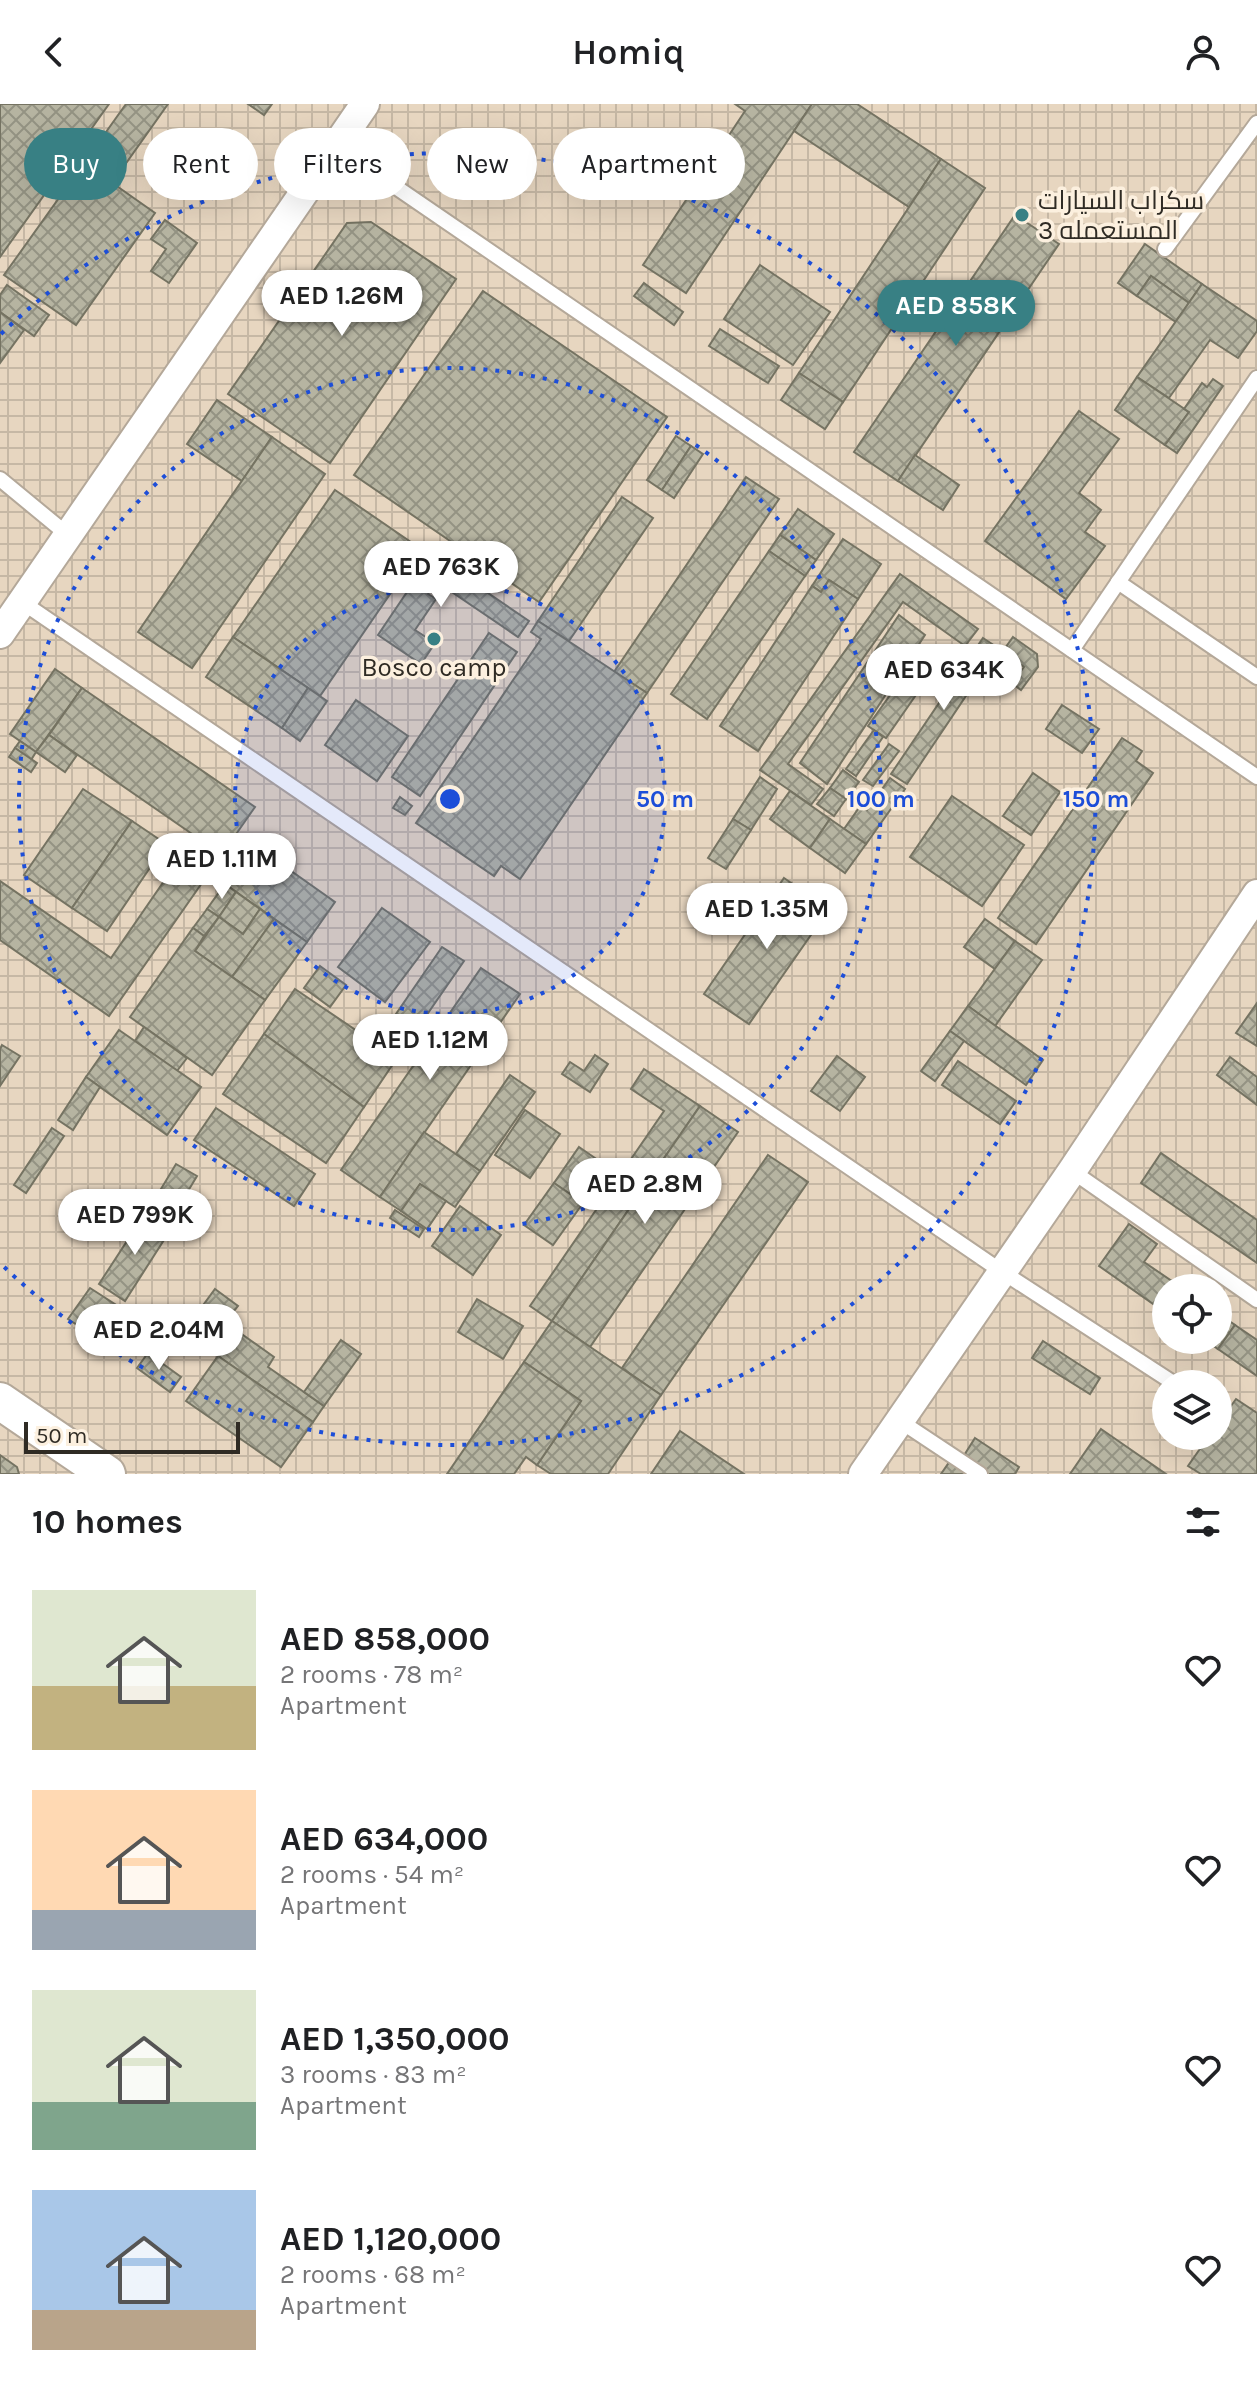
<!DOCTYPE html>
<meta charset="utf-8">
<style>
:root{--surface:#fff;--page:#f6f6f6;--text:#202124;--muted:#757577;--accent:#388084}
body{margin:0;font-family:Karla,Cairo,sans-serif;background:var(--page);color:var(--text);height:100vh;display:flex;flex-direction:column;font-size:30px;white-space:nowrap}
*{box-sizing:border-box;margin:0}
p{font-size:26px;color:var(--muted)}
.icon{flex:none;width:44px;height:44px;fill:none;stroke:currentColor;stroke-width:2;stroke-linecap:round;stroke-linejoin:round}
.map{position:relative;height:1370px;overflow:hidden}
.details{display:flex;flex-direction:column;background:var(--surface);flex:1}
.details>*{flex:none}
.top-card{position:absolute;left:24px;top:24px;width:800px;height:72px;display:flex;gap:16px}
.buttons{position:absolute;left:1152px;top:1170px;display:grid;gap:16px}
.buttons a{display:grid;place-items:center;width:80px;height:80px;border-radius:50%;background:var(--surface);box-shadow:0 8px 32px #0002;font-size:40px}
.scale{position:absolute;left:24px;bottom:20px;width:216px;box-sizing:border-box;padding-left:8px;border:4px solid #2f2b24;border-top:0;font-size:22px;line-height:28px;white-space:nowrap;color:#2f2b24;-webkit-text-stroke:6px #fcf0df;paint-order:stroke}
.price{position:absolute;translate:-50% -68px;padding:0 18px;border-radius:28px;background:#fff;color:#222;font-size:26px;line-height:52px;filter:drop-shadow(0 2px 4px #0008)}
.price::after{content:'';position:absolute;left:50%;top:48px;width:24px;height:18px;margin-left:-12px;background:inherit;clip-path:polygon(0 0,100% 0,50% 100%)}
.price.active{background:var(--accent);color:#fff}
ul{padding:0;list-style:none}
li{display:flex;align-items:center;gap:24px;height:200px;padding:0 32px}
li span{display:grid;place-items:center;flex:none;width:224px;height:160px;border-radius:0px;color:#555}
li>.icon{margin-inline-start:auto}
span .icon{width:96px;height:96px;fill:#fffc;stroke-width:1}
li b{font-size:34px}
h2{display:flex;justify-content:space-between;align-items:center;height:96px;padding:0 32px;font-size:34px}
.chip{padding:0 28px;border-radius:36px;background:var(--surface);box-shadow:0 8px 32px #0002;font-size:28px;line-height:72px}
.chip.active{background:var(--accent);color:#fff}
header{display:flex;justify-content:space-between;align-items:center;height:104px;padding:0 32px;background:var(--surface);font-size:36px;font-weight:600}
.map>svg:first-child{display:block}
</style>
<header><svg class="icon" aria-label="back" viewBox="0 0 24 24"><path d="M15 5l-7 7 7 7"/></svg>Homiq<svg class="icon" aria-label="person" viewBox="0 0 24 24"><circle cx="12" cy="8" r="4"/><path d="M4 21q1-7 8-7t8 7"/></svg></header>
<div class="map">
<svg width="1257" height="1370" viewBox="0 0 1257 1370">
<defs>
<pattern id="industrial-grid" width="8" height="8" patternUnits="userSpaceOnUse" patternTransform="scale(2)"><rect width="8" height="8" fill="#e7d6c0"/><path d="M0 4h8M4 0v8" fill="none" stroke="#c6b8a5"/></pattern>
<pattern id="building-cross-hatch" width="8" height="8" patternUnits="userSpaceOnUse" patternTransform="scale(2)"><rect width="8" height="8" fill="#b6b4a1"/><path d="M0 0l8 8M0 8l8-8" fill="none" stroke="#949383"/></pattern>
</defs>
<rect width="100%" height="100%" fill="#eee2d2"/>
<!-- industrial -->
<path fill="url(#industrial-grid)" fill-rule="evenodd" d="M0,0H1257V1370H0ZM1166,1184H1218V1236H1166ZM1166,1280H1218V1332H1166Z"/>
<!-- building -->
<g fill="url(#building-cross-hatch)" stroke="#757362" stroke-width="2">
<path d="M0,0H109L0,153Z"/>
<path d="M126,0H168L112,79L84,59Z"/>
<path d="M248,0H272L264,11Z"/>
<path d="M735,0H812L686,189L643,161L745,7Z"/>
<path d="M812,0H857L941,55L909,103L794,27Z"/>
<path d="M941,55L985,84L843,298L799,269Z"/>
<path d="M84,59L155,109L76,221L4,171Z"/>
<path d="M1015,111L1059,140L898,377L854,348Z"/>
<path d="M165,116L197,139L169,179L151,167L166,145L151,135Z"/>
<path d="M371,118L456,175L330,359L228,290L347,119Z"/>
<path d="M1145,140L1202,180L1189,199L1151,172L1137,192L1118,179Z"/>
<path d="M760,161L830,208L793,261L724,215Z"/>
<path d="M1151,172L1189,199L1176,218L1137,192Z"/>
<path d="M644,179L683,208L674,221L634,192Z"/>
<path d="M1202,180L1257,217V227L1238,254L1210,236L1169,294L1137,273Z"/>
<path d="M7,181L49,211L34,232L0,208V191Z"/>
<path d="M483,187L667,313L539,498L354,371Z"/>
<path d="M0,208L24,226L0,259Z"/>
<path d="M720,225L779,262L768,279L709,242Z"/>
<path d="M799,269L843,298L825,325L781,296Z"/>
<path d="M1137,273L1189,308L1165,341L1115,306Z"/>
<path d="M1213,275L1223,282L1177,349L1165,341L1189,308L1184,305L1202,279L1207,283Z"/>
<path d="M217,296L272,333L242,377L187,340Z"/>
<path d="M1079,307L1119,335L1079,389L1101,406L1085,428L1105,442L1066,495L985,437Z"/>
<path d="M676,332L691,342L662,386L647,376Z"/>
<path d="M272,333L325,370L192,564L138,528Z"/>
<path d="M691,342L703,350L674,394L662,386Z"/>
<path d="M915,351L959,381L943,406L898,377Z"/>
<path d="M746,373L779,395L647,589L614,568Z"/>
<path d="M335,386L421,445L320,592L233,533Z"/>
<path d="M622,393L653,414L569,537L538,517Z"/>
<path d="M798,405L834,430L816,456L780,431Z"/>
<path d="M780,431L816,456L805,472L769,447Z"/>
<path d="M843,435L881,460L858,495L829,476L821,488L812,482Z"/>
<path d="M769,447L805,472L707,615L671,590Z"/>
<path d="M432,451L529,517L518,533L437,478L428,490L436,495L415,526L435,539L421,560L378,531Z"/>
<path d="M900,470L978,525L965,542L903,498L788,660L823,685L811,701L760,666Z"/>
<path d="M829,476L858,495L758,647L720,622L812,482L821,488Z"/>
<path d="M899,511L925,531L827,680L800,659Z"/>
<path d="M538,517L647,589L520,775L501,762L494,772L416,719L541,535L531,528Z"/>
<path d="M489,529L517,548L420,692L392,673Z"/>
<path d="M233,533L308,584L282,624L206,573Z"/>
<path d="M1013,533L1037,550L1038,563L1021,586L1012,579L1024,563L1003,547Z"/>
<path d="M983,534L998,544L907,680L891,670Z"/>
<path d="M921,547L939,560L918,588L901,576Z"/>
<path d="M1001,557L1011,563L1005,574L994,568Z"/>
<path d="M55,565L82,584L36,648L10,630Z"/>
<path d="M901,576L918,588L886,634L868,622Z"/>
<path d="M82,584L255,703L109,912L0,836V777L111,854L195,732L49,631Z"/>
<path d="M308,584L327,597L300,637L282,624Z"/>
<path d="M356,596L408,632L377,677L325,641Z"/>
<path d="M1062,601L1099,625L1082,649L1046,625Z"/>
<path d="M874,626L883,633L856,672L846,665Z"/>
<path d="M49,631L77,651L65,668L36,648Z"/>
<path d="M1122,634L1142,647L1136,657L1153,669L1036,840L998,814Z"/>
<path d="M20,637L36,648L31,656L15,644Z"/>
<path d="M889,640L899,647L873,682L863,676Z"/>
<path d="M15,644L37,659L31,668L9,653Z"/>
<path d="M843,666L859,678L846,695L830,684Z"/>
<path d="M1033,669L1060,688L1031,731L1003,712Z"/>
<path d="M760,673L777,685L751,726L733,715Z"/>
<path d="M890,674L905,685L866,740L844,725L861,701L867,706Z"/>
<path d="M830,684L846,695L834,712L817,700Z"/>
<path d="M83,685L132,717L72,804L24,771Z"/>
<path d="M790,687L830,715L810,744L770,715Z"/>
<path d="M952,692L1024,741L982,802L910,753Z"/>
<path d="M400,693L412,702L405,711L393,704Z"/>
<path d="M733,715L751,726L726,765L708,754Z"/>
<path d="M830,715L866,740L845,769L810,744Z"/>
<path d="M132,717L166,740L107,827L72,804Z"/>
<path d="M253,740L335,798L307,838L225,780Z"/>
<path d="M784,774L829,805L749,920L704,890Z"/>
<path d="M225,780L236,788L219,813L207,805Z"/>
<path d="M236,788L260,805L243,830L219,813Z"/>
<path d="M382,804L430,838L385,898L338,863Z"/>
<path d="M207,805L219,813L204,832L193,824Z"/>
<path d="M260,805L274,815L232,873L195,847L219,813L243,830Z"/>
<path d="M274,815L307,838L265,896L232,873Z"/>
<path d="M985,815L1015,837L995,865L964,843Z"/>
<path d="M193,824L204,832L195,847L265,896L212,971L130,913Z"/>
<path d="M1015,837L1042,856L995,922L968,902Z"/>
<path d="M442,843L464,857L397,954L376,939Z"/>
<path d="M320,862L346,881L330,903L304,884Z"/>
<path d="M481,864L520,890L380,1093L341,1066Z"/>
<path d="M295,885L397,954L364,1003L264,930Z"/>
<path d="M1257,899V942L1236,929Z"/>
<path d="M968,902L1043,956L1026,981L950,927Z"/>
<path d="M144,923L187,954L177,967L135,937Z"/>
<path d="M119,926L201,983L167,1031L86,973Z"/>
<path d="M950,927L964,937L935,977L921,967Z"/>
<path d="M264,930L364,1003L326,1059L223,990Z"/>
<path d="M2,941L20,952L0,982V945Z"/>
<path d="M595,951L608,960L590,988L562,970L570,958L584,967Z"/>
<path d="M837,952L865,973L840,1007L811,987Z"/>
<path d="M1230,953L1257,973V1001L1217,971Z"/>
<path d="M958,957L1016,997L1000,1020L942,981Z"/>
<path d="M644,965L700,1002L552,1217L530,1202L664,1007L631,985Z"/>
<path d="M510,971L535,988L480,1067L456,1050Z"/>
<path d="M86,973L100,983L73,1026L58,1016Z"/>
<path d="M700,1002L738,1028L590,1243L552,1217Z"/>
<path d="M216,1004L315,1070L294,1102L194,1036Z"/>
<path d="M525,1006L560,1030L530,1074L495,1051Z"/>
<path d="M52,1024L64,1032L26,1089L14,1081Z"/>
<path d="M424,1028L480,1067L455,1103L420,1080L401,1107L380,1093Z"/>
<path d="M579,1043L608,1063L583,1099L554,1079Z"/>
<path d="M1161,1049L1257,1116V1159L1141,1079Z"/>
<path d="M768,1051L808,1078L661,1291L622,1264Z"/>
<path d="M176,1060L197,1072L179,1102L158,1090Z"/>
<path d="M554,1079L583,1099L553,1141L524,1121Z"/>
<path d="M420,1080L446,1097L427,1125L401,1107Z"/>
<path d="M460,1102L501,1131L473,1171L432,1142Z"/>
<path d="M395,1106L424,1125L419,1133L390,1114Z"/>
<path d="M146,1108L171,1125L125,1197L99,1180Z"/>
<path d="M1129,1120L1157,1140L1144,1158L1182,1184H1166V1209L1099,1162Z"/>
<path d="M90,1184L121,1204L100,1236L68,1215Z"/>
<path d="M215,1185L238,1202L212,1235L190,1219Z"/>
<path d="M477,1195L523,1222L503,1255L458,1228Z"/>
<path d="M1218,1209L1235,1221L1218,1245L1205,1236H1218Z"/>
<path d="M552,1217L661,1291L608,1370H551L537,1361L581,1297L524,1258Z"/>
<path d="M1235,1221L1257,1236V1272L1218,1245Z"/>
<path d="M236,1226L274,1253L268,1263L324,1302L313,1318L218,1252Z"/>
<path d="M341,1236L361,1250L324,1302L304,1288Z"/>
<path d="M1043,1237L1100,1274L1090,1290L1032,1254Z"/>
<path d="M148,1249L181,1273L170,1288L137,1264Z"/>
<path d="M218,1252L313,1318L281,1363L186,1297Z"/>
<path d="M524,1258L581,1297L537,1361L526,1353L514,1370H447Z"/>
<path d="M1236,1295L1257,1309V1370H1201L1188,1362L1209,1332H1218V1320Z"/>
<path d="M1101,1325L1166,1370H1070Z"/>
<path d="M680,1327L744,1370H651Z"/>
<path d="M975,1334L1019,1363L1015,1370H988L963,1353Z"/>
<path d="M0,1351L17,1363L19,1370H0Z"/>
<path d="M950,1357L969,1370H941Z"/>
</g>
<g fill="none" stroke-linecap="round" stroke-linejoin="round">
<defs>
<g id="service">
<path d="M336,42L1257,673"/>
<path d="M1165,145L1257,19"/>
<path d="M0,375L68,431"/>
<path d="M1118,478L1257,573"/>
<path d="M22,498L1001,1167L1175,1280"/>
<path d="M1072,546L1257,274"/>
<path d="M1072,1067L1257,1196"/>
<path d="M900,1317L980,1370"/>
</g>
<g id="minor">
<path d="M0,530L365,0"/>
<path d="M863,1370L1072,1067L1257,790"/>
</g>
<path id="tertiary" d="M0,1297L107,1370"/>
</defs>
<!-- service casing -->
<use href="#service" stroke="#b4a899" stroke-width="18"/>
<!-- minor casing -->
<use href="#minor" stroke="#b4a899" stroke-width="32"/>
<!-- tertiary casing -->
<use href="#tertiary" stroke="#b4a899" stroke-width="40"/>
<!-- service -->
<use href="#service" stroke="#fff" stroke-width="14"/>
<!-- minor -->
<use href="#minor" stroke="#fff" stroke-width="28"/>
<!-- tertiary -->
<use href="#tertiary" stroke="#fff" stroke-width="36"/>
</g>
<!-- distance rings -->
<circle cx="450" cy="695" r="215" fill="#1d4ed8" fill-opacity=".12"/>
<g fill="none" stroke="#1d4ed8" stroke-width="4" stroke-dasharray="4 8">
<circle cx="450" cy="695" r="215"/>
<circle cx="450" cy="695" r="431"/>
<path d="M1 230A646 646 0 1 1 1 1160"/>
</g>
<!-- markers -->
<g fill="#388084" stroke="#fcf0df" stroke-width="3">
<circle cx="1022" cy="111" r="8"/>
<circle cx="434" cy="535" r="8"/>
</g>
<g text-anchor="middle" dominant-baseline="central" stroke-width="7" stroke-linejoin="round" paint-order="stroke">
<!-- poi labels -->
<g font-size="26" fill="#2f2b24" stroke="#fcf0df" text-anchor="start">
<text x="1038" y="96">سكراب السيارات<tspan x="1038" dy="30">المستعمله 3</tspan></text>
<text x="434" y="563" text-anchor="middle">Bosco camp</text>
</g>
</g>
<circle cx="450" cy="695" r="12" fill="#1d4ed8" stroke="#fcf0df" stroke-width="4"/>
<g font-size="24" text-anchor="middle" font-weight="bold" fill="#1d4ed8" stroke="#fcf0df" stroke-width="7" stroke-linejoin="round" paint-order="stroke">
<text x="665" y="703">50 m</text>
<text x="881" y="703">100 m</text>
<text x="1096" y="703">150 m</text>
</g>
</svg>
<div class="buttons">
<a><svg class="icon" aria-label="locate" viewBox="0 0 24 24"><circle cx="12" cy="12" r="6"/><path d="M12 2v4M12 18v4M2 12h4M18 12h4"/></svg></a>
<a><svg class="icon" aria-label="layers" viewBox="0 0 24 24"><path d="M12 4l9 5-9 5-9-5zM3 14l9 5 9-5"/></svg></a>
</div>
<div class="scale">50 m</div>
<b class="price" style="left:342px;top:234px">AED 1.26M</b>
<b class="price active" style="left:956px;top:244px">AED 858K</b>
<b class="price" style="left:441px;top:505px">AED 763K</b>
<b class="price" style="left:944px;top:608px">AED 634K</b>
<b class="price" style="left:222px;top:797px">AED 1.11M</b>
<b class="price" style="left:767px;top:847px">AED 1.35M</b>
<b class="price" style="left:430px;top:978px">AED 1.12M</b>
<b class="price" style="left:645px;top:1122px">AED 2.8M</b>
<b class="price" style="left:135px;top:1153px">AED 799K</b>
<b class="price" style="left:159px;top:1268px">AED 2.04M</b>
<div class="top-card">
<a class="chip active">Buy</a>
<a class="chip">Rent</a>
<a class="chip">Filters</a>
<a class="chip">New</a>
<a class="chip">Apartment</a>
</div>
</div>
<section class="details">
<h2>10 homes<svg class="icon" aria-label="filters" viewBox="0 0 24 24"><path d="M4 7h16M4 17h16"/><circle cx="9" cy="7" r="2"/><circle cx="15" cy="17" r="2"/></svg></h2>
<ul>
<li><span style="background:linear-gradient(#dfe7d0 60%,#c2b280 0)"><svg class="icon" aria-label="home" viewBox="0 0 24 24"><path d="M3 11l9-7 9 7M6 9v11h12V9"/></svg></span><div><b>AED 858,000</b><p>2 rooms · 78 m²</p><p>Apartment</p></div><svg class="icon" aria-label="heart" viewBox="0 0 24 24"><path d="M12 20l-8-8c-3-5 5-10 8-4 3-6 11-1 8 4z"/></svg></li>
<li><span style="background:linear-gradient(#ffd9b3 75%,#9aa5b1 0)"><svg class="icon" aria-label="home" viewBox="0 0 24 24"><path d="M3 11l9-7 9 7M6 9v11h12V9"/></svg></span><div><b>AED 634,000</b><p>2 rooms · 54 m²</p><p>Apartment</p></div><svg class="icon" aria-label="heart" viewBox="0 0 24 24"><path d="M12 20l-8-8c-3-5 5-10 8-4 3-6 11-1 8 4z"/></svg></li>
<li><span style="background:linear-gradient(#dfe7d0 70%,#7fa58c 0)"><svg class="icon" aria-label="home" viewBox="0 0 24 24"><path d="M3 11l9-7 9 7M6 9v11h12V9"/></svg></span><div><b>AED 1,350,000</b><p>3 rooms · 83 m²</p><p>Apartment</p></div><svg class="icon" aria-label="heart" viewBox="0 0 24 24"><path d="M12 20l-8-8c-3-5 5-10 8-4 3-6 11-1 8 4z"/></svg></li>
<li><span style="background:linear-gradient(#a9c7e8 75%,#b9a48a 0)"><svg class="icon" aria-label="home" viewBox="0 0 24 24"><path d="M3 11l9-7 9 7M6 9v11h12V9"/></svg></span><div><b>AED 1,120,000</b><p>2 rooms · 68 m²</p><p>Apartment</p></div><svg class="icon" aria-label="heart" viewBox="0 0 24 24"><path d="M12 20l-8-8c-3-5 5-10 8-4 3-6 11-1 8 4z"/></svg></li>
</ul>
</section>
